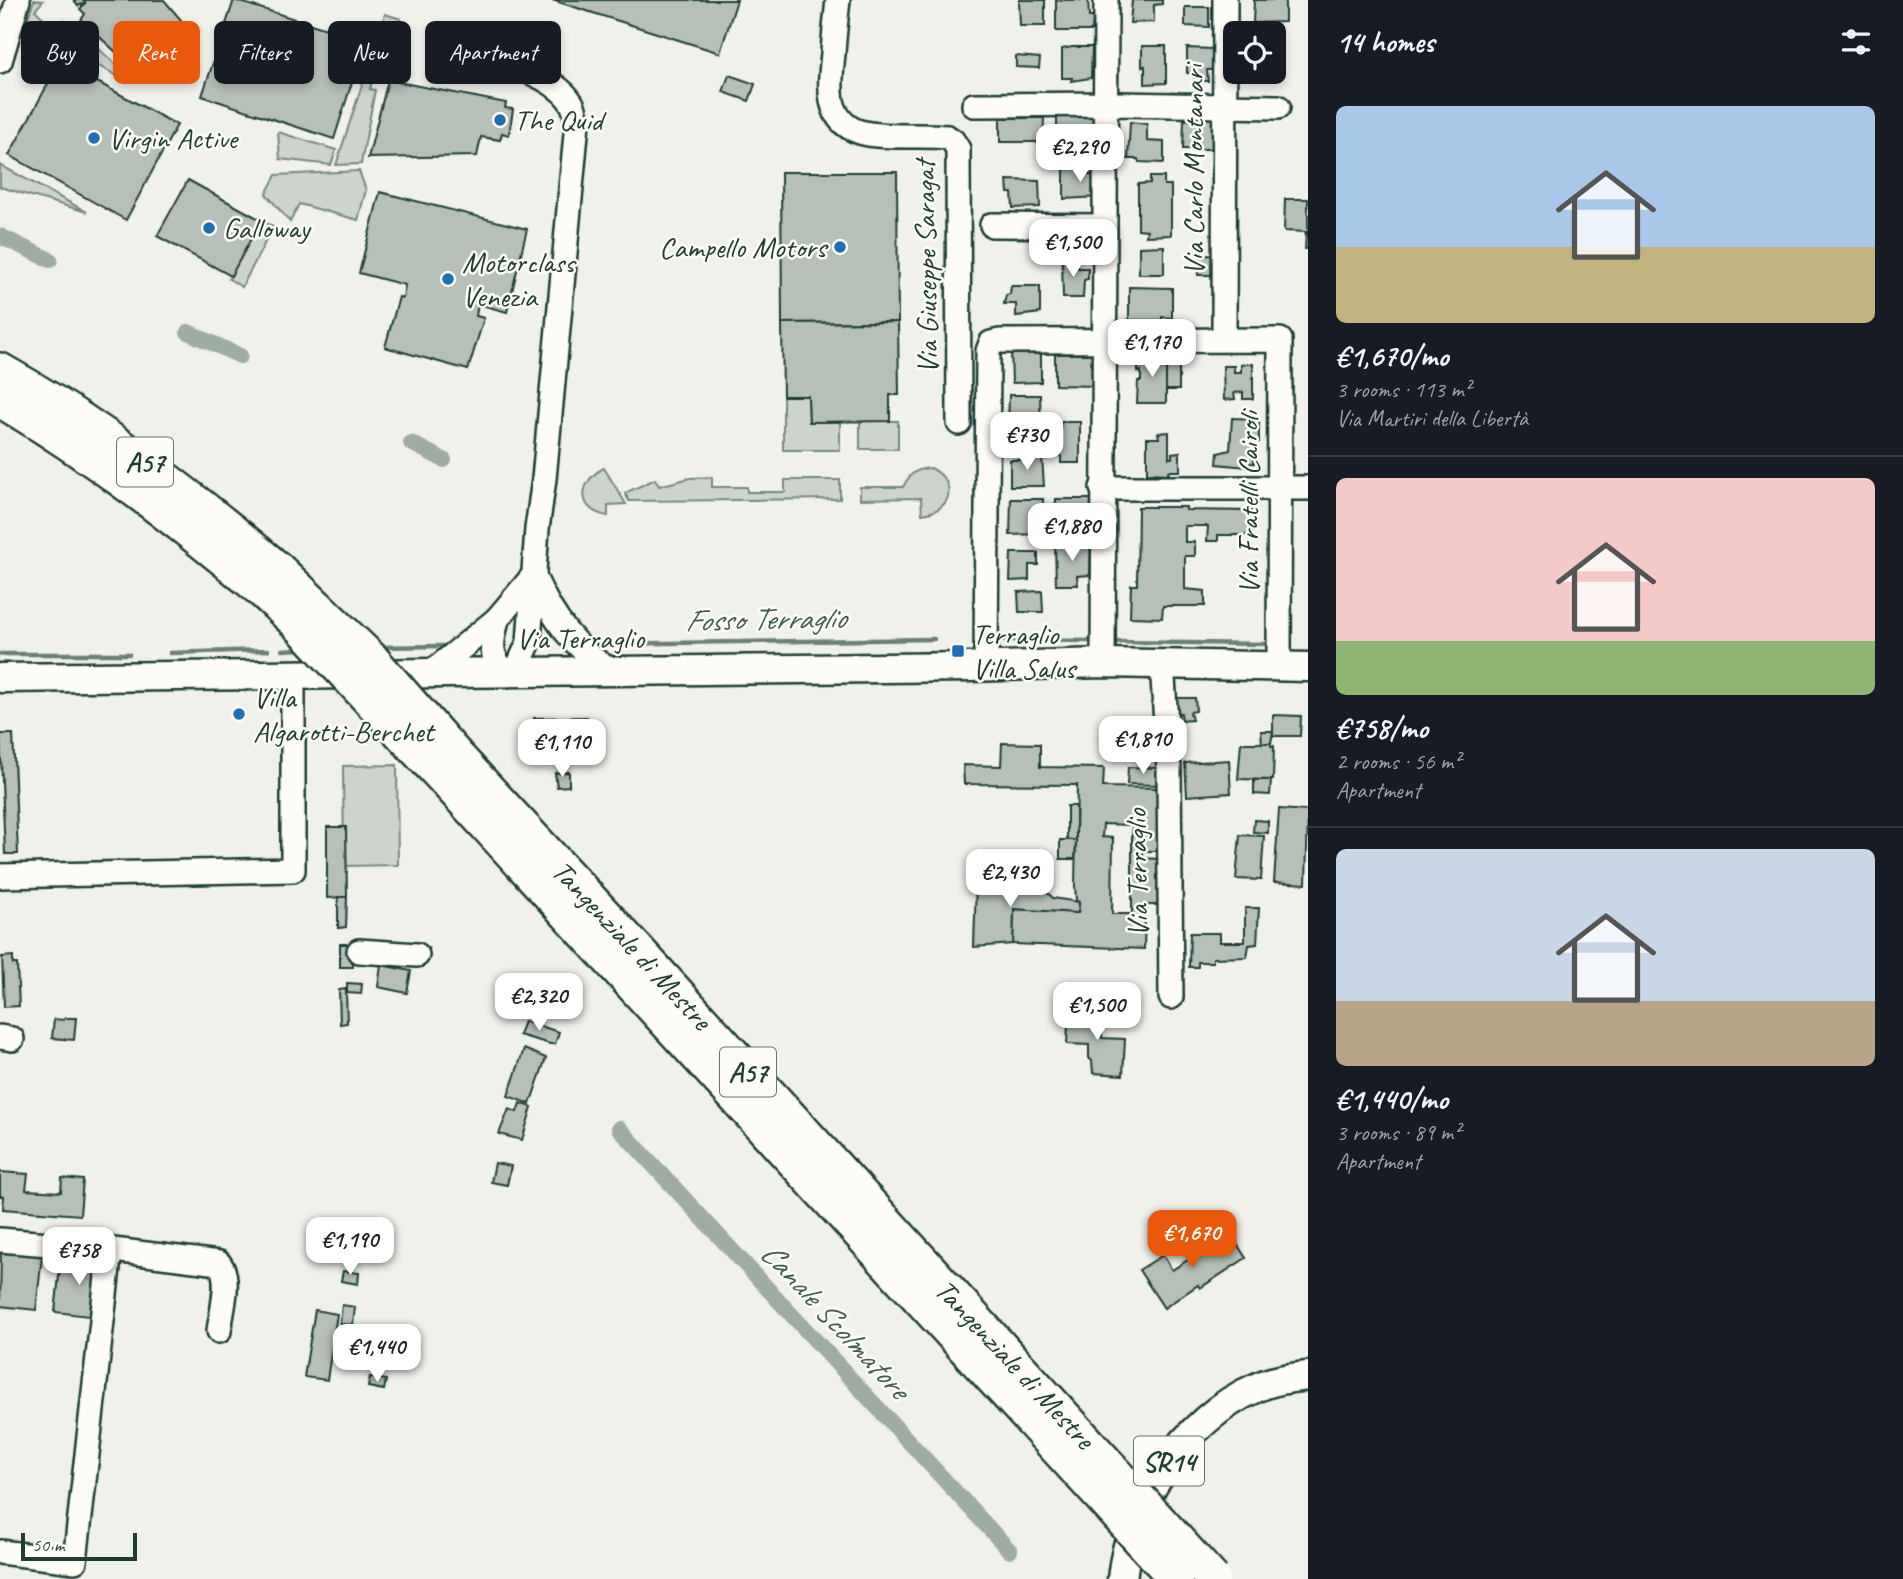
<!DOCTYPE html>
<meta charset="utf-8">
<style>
:root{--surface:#171b24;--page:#20242c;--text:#f1f3f6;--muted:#9ea1a6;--line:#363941;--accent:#ea580c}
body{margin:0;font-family:Caveat,sans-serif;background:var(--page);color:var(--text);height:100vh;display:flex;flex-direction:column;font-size:26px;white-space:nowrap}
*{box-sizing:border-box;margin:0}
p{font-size:23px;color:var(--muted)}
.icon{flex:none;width:38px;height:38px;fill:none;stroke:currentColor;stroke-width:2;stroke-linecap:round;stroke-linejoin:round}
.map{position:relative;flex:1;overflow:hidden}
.panel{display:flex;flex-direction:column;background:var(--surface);width:595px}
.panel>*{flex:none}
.guide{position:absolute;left:21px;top:21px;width:665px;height:63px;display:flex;gap:14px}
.tools{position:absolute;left:1223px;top:21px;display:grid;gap:14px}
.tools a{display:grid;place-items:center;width:63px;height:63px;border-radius:10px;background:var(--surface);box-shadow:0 4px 10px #0003;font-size:35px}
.scale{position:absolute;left:21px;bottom:18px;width:116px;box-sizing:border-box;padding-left:7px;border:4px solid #1f3d34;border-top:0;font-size:19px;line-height:24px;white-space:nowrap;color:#1f3d34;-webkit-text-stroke:5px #fdfcf7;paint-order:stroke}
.price{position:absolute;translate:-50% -60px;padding:0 16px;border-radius:14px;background:#fff;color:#222;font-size:23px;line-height:46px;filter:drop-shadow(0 2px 4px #0008)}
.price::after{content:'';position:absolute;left:50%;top:42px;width:21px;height:16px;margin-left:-10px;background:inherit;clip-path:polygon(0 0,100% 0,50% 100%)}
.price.current{background:var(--accent);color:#fff}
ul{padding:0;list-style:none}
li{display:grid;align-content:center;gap:14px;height:371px;padding:0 28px}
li+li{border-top:2px solid var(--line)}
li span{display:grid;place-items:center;height:217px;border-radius:10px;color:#555}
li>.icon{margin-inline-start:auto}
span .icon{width:126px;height:126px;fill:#fffc;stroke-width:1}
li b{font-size:30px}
h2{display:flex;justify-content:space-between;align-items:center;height:84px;padding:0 28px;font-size:30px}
.chip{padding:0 24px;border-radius:10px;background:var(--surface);box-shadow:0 4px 10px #0003;font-size:24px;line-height:63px}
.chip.current{background:var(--accent);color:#fff}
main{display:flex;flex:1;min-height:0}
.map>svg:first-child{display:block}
</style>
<main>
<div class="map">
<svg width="1308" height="1579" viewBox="0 0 1308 1579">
<rect width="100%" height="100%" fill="#f0f1eb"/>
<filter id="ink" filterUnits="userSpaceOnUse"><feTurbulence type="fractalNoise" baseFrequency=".0143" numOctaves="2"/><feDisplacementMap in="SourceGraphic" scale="14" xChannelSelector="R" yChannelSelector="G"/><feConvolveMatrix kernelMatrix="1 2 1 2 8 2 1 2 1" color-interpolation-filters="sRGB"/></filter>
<g filter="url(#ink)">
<!-- green -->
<g fill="#cdd3cd" stroke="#768880" stroke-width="2">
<path d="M34,0L43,1L35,10L55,29L64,20L95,50L97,47L116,65L128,71L123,79L25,27Z"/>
<path d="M385,14L401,19L393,66L376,64L370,89L375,90L361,164L336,165Z"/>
<path d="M278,132L336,150L331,165L280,159Z"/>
<path d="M0,165L87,212L0,187Z"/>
<path d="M359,171L366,190L358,220L299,204L290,222L266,194L276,175Z"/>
<path d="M261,220L273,227L242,287L229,279Z"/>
<path d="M783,396H808L809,422H840V450H783Z"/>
<rect x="860" y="421" width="38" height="28"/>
<path d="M604,468L626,504L608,505V516C576,511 578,481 604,468Z"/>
<path d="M931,468C959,483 952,511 922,514L921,498L860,499V487H903C910,473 916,469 931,468Z"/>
<path d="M712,477V487H747V492H785V480H840V499L629,501L625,493L655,479L659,486L690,478Z"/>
<path d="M397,765L398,865L344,866L343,766Z"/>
</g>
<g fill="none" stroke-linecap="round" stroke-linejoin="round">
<!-- stream -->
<g stroke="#6c8077" stroke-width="4.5">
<path d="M994,640L1095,641"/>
<path d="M1111,642L1267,644"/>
<path d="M595,644L934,639"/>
<path d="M378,647L443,646"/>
<path d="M282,650L302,649"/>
<path d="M170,653L268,650"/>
<path d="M0,654H129"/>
</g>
<!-- canal -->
<g stroke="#9faca4" stroke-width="16">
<path d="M0,236L50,260"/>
<path d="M188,332L240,356"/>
<path d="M411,443L444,460"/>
<path d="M619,1128L1010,1551"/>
</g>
</g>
<!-- building -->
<g fill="#b6bfb8" stroke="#1f3d34" stroke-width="2" fill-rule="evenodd">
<path d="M74,0H164L187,27L168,47L147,29L144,32L148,39L127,62L81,20L85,14L80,9L86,2L78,6Z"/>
<path d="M234,0L365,41L334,139L202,96Z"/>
<path d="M552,0H737L720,53Z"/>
<path d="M1019,0H1045V26H1020Z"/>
<path d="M1056,0H1088L1089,17H1093L1092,31H1056Z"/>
<path d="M1132,0H1162V4L1154,5V22L1130,23Z"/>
<path d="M1254,0H1285V22L1253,23Z"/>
<path d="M1185,7H1209V27L1185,26Z"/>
<path d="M1142,46H1166V83L1145,84V66L1142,67Z"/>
<path d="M1072,47H1092L1091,78L1071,81L1072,78H1062V49Z"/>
<path d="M1187,48L1212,49V70H1207L1208,81H1195L1194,74L1187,73Z"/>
<path d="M1016,56L1040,58L1039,68L1016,67Z"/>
<path d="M60,62L177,125L126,220L9,155Z"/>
<path d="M729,75L755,84L749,101L723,92Z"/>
<path d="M388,80L506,103L505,108L513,109L509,135L502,133L500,140L481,137L477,156L368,158Z"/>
<path d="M1194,115H1214L1215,149H1183L1184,120L1194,119Z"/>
<path d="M1057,117H1099V157L1068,156L1069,141L1057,140Z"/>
<path d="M1000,118H1044L1043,142H1000Z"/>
<path d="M1130,122L1147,124V141L1164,142V163L1139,162L1138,159H1128Z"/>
<path d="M1064,169H1089V175H1098L1099,197L1064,199Z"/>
<path d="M781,172H897L898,322L782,323Z"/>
<path d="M1150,177H1164V185H1171V235L1146,236L1147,230L1138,229V184L1150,183Z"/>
<path d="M188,180L261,220L231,276L157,236Z"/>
<path d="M1007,180L1039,181L1040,207L1013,208L1012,193H1008Z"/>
<path d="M380,192L527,229L507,312L478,304L476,316L484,318L468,370L385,347L399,297L403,298L405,285L359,273Z"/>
<path d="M1285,199H1308V249H1305L1306,232L1284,231Z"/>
<path d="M1164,246V274H1139V247Z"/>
<path d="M1212,255L1213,275H1198L1197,256Z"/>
<path d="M1077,259L1078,268H1088V279L1084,280L1083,298H1063L1062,260Z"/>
<path d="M1011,286H1040V313L1016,316V304H1004L1006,295L1010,294Z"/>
<path d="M1129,287L1172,288V318L1162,317V320H1129Z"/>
<path d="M898,322L899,395H890V421L809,422L808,396H783L782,323Z"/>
<path d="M1011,351H1041V382L1012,383Z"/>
<path d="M1055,354H1095V386L1055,385Z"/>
<path d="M1142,355H1166V403H1137L1138,381H1141V371L1138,372V357H1142Z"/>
<rect x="1166" y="360" width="13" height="30"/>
<path d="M1241,364H1253V399H1243V392L1234,393L1235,399L1224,400L1223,366H1234V372H1241Z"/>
<path d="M1009,395H1040L1041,430H1008Z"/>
<path d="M1232,418L1259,419V442H1256L1254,463L1246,464V467L1217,464L1218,453L1230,450Z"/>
<rect x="1061" y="422" width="19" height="41"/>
<path d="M1169,432V458H1172V453L1180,452V471H1168L1169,474L1147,473V438H1159L1158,433Z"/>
<path d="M1023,456H1042L1044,486H1010V460H1024Z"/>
<path d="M1011,499H1043V534L1010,535Z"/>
<path d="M1056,499H1096L1095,529L1074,530V533H1054Z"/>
<path d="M1138,507H1186V510L1252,511V535H1218V541H1207L1208,526H1185V542H1195V556H1185V589L1205,591V606H1163L1162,618L1130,617L1131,585H1137Z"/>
<path d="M1055,545H1091L1090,575L1077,576L1078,585H1056Z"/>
<path d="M1011,553H1038V565H1029V580L1010,581Z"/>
<path d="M1042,591L1043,612H1019L1018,592Z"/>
<path d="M1174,698H1195L1196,711L1190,712L1192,720L1182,721L1181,713L1175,712Z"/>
<path d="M1273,715L1301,716L1300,736H1273Z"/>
<path d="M587,717V751L536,752L534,718Z"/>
<path d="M1261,731H1273L1271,743L1262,744Z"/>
<path d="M0,734H13L18,854H5Z"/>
<path d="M1002,743L1040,744V767L1104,768L1103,787L1164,788L1167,851H1143V858L1157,859L1158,905H1142L1143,914H1145L1144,949L1013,944L1014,909L1078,913L1079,902L1076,901L1075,885L1077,785L964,784L963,765L1001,766ZM1103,824L1132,825V914H1112L1113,838L1102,837Z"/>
<path d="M1241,743H1271V746H1274L1273,780L1238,779Z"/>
<path d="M1229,760L1231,793L1187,796L1185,763Z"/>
<path d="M1128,767L1158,768V785L1127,784Z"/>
<path d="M569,772V786L557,787L555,773Z"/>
<path d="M1254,780H1271L1270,795L1254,794Z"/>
<rect x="1067" y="806" width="9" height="34"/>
<path d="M1279,809L1308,811L1306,884L1274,882Z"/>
<path d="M1254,820L1268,821V833L1253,832Z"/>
<path d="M327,827H346L347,897L327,898Z"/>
<path d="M1240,835L1264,836L1261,880L1236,879Z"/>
<path d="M1060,840H1076L1075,859H1060Z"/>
<path d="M976,882L1037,883L1053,898L1079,902L1078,913L1014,909L1013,944L974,947Z"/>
<path d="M338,897H347L346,927L338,928Z"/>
<path d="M1245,908H1259L1257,944L1249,945L1247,957L1213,958V962H1198V967H1189L1190,933H1220V942H1245Z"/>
<path d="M340,944H352L353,967H340Z"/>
<path d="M13,956V964H17L19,1006L4,1007L2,957Z"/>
<path d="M381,965L411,971L407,993L378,987Z"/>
<path d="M347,983L362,984L361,994L347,993Z"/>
<path d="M346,989L347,1023L340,1024L339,990Z"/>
<path d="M1072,1010L1103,1011L1102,1038L1125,1039L1123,1075L1093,1073L1092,1061L1089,1058V1045L1067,1044L1068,1023L1071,1021Z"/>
<path d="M65,1018H76L74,1040L52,1038L54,1019L64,1020Z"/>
<path d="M524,1021L559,1032L555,1044H550L519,1035Z"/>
<path d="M524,1049L546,1058L530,1104L508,1096Z"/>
<path d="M520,1103L532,1107L522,1140L499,1134L509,1109L517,1112Z"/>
<path d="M495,1163L511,1166L507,1185L491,1182Z"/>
<path d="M0,1172L28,1174L26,1190L61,1192L62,1178L83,1180L80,1215L3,1209L4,1196H0Z"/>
<path d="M1230,1233L1246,1258L1200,1288L1198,1285L1164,1308L1139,1270L1163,1255L1172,1270Z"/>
<path d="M1,1251L42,1256L36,1310L0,1306Z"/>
<path d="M61,1258L103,1263L96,1317L55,1312Z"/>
<path d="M343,1271L359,1273L358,1284L341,1281Z"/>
<path d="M342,1305L355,1307L353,1325L340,1324Z"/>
<path d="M315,1310L337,1314L327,1380L304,1377Z"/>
<path d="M346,1345L355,1346L353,1360H357L356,1367L343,1365Z"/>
<path d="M370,1377L386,1380L384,1390L368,1387Z"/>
</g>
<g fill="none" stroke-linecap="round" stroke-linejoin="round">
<defs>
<g id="minor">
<path d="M838,0C836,18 834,36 833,54C830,83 824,121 860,132C884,139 921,134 947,137L953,141L958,149L959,423"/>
<path d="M446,46C482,57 549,69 571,102C575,108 576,115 577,123L544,479L537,529L529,642L516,671"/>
<path d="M0,61L18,0"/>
<path d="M974,105L1119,104L1278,107"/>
<path d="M992,225L1104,226"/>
<path d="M1224,339L1225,0"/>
<path d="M1102,488H1308"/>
<path d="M536,581C553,619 575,649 611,671"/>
<path d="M497,619C492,642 488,653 504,671"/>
<path d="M1103,663L1106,0"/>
<path d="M1162,663L1169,769L1171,997"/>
<path d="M986,666L988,351L991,343L1000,341L1280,340L1279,666"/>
<path d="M432,672L497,619L534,575"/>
<path d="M0,876L293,870V674"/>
<path d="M359,951L417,955"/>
<path d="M0,1037L12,1039"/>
<path d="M0,1240L97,1248L219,1263C232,1278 221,1313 219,1331"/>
<path d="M0,1552L75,1561L110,1250"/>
</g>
<g id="major">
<path d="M0,678L970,667L1103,663L1308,667"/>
<path d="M1122,1579C1129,1504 1185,1418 1256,1388C1272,1380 1290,1378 1308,1376"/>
</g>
<g id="highway">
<path d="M0,370C100,426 191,495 278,569"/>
<path d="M0,400C93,455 178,521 261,590"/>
</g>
</defs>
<!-- minor casing -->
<use href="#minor" stroke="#1f3d34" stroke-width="28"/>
<!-- major casing -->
<use href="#major" stroke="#1f3d34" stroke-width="33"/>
<!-- highway casing -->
<use href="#highway" stroke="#1f3d34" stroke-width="38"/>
<!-- minor -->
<use href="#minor" stroke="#fdfcf7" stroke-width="23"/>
<!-- major -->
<use href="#major" stroke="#fdfcf7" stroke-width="28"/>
<!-- highway -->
<use href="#highway" stroke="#fdfcf7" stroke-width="33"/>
<defs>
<g id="highway-bridge">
<path d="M278,569L373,660L458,757L646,959L1213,1579"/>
<path d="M261,590L300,626L440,775L1176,1579"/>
</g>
</defs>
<!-- highway-bridge casing -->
<use href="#highway-bridge" stroke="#1f3d34" stroke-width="38" stroke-linecap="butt"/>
<!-- highway-bridge -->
<use href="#highway-bridge" stroke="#fdfcf7" stroke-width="33"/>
</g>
</g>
<!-- markers -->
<g fill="#1f6fb2" stroke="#fdfcf7" stroke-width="2.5">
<circle cx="500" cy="120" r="7"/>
<circle cx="94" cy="138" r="7"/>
<circle cx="209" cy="228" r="7"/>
<circle cx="840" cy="247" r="7"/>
<circle cx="448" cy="279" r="7"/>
<rect x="951" y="644" width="14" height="14" rx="3.5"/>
<circle cx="239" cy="714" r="7"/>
</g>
<g text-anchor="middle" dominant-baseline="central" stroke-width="5" stroke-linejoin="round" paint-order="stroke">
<!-- shield labels -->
<g fill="#fdfcf7" stroke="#62766e" stroke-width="2">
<rect x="117" y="437.5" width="56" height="49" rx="5"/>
<rect x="720" y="1047.5" width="56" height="49" rx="5"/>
<rect x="1134" y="1436.5" width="70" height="49" rx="5"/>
</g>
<g font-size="28" font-weight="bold" fill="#1f3d34">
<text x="145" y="462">A57</text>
<text x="748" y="1072">A57</text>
<text x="1169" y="1461">SR14</text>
</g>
<!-- poi labels -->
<g font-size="30" fill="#1f3d34" stroke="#fdfcf7" text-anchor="start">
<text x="514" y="120">The Quid</text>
<text x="108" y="138">Virgin Active</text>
<text x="223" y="228">Galloway</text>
<text x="826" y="247" text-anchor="end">Campello Motors</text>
<text x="462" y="262">Motorclass<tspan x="462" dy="34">Venezia</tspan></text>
<text x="972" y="634">Terraglio<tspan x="972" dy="34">Villa Salus</tspan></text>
<text x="253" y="697">Villa<tspan x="253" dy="34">Algarotti-Berchet</tspan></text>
</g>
<!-- street labels -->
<g font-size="30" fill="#1f3d34" stroke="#fdfcf7">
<text transform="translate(1193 170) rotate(-90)">Via Carlo Montanari</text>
<text transform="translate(926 267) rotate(-91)">Via Giuseppe Saragat</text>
<text transform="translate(1248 503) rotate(-90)">Via Fratelli Cairoli</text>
<text x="580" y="638">Via Terraglio</text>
<text transform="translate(1137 873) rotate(-91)">Via Terraglio</text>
<text transform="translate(632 945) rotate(47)">Tangenziale di Mestre</text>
<text transform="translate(1015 1364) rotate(47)">Tangenziale di Mestre</text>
</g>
<!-- water labels -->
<g font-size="32" font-style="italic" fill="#455e56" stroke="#fdfcf7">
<text transform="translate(765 619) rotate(-1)">Fosso Terraglio</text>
<text transform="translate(835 1320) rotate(47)">Canale Scolmatore</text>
</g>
</g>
</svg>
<div class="tools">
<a><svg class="icon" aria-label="locate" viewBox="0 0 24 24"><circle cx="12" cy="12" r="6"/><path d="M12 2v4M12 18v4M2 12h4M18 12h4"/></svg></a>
</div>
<div class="scale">50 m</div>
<b class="price" style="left:1080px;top:184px">€2,290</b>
<b class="price" style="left:1073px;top:279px">€1,500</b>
<b class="price" style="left:1152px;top:379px">€1,170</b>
<b class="price" style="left:1027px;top:472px">€730</b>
<b class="price" style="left:1072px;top:563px">€1,880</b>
<b class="price" style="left:1143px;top:776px">€1,810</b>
<b class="price" style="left:562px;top:779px">€1,110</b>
<b class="price" style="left:1010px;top:909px">€2,430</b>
<b class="price" style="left:539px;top:1033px">€2,320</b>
<b class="price" style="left:1097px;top:1042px">€1,500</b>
<b class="price current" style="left:1192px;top:1270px">€1,670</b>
<b class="price" style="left:350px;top:1277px">€1,190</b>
<b class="price" style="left:79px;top:1287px">€758</b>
<b class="price" style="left:377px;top:1384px">€1,440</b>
<div class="guide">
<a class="chip">Buy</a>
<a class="chip current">Rent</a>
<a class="chip">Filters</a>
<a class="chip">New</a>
<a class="chip">Apartment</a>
</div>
</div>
<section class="panel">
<h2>14 homes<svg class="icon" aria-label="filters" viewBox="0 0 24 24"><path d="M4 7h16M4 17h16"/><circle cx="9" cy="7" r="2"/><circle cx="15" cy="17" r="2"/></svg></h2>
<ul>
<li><span style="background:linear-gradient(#a9c7e8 65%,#c2b280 0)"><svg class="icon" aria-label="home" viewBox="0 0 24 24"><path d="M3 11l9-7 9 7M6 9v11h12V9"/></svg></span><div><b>€1,670/mo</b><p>3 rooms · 113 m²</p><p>Via Martiri della Libertà</p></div></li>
<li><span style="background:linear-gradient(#f6c9c9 75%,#8fb573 0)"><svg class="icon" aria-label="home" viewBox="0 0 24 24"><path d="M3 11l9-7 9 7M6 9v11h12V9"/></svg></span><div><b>€758/mo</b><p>2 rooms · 56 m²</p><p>Apartment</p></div></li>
<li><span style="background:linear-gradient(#c9d6e8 70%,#b9a48a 0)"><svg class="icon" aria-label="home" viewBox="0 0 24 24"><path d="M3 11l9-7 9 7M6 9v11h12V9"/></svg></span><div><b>€1,440/mo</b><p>3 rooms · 89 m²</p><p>Apartment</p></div></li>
</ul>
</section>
</main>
